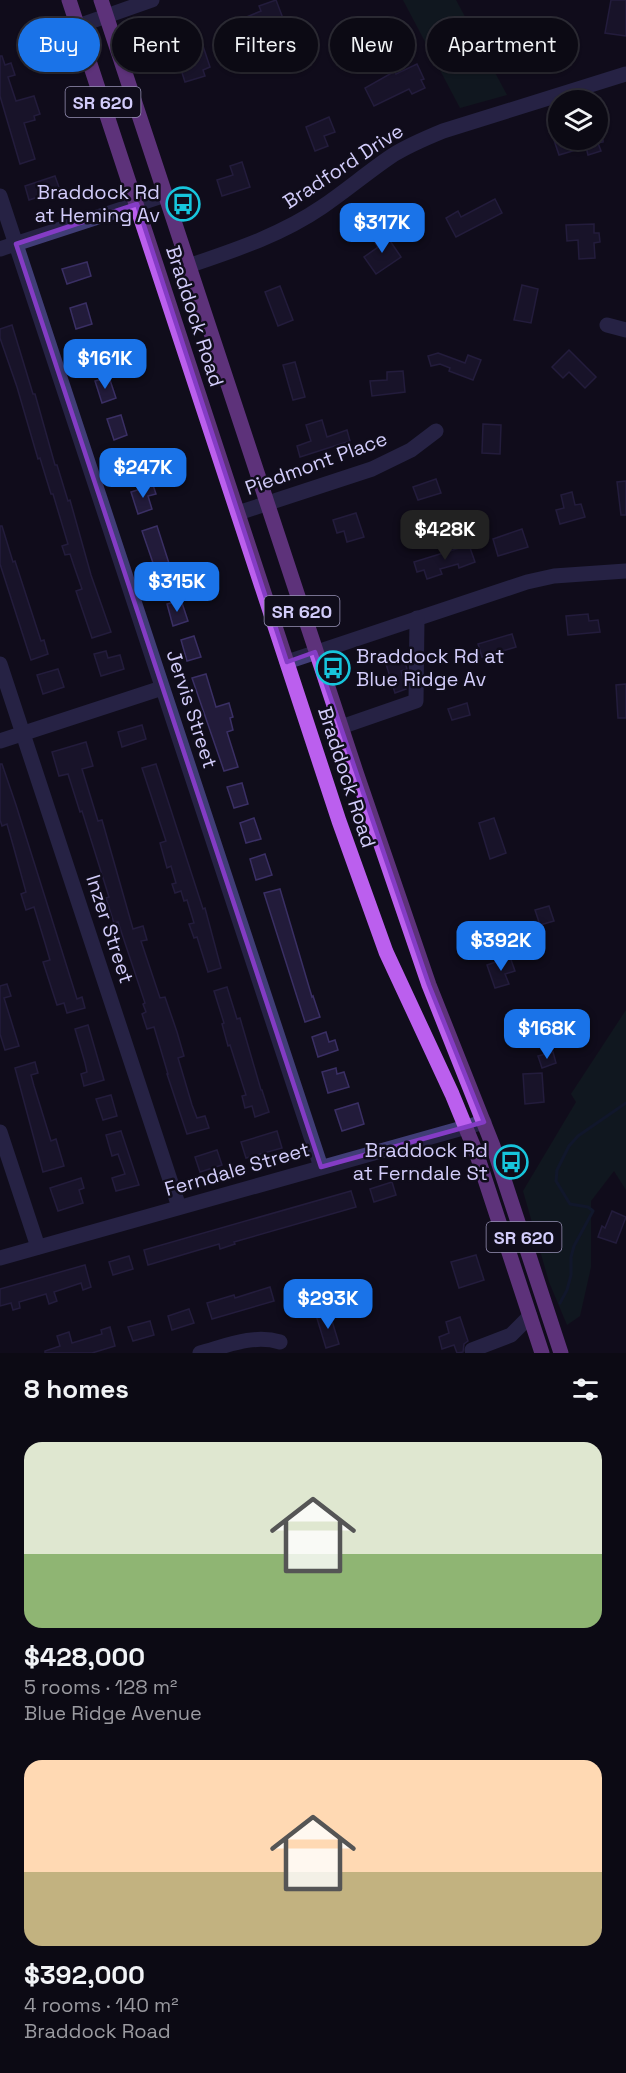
<!DOCTYPE html>
<meta charset="utf-8">
<style>
:root{--surface:#0c0a14;--page:#15131d;--text:#f1f3f6;--muted:#9a9aa0;--line:#2c2b34;--accent:#1a73e8}
body{margin:0;font-family:"Space Grotesk",sans-serif;background:var(--page);color:var(--text);height:100vh;display:flex;flex-direction:column;font-size:22px;white-space:nowrap}
*{box-sizing:border-box;margin:0}
p{font-size:20px;color:var(--muted)}
.icon{flex:none;width:33px;height:33px;fill:none;stroke:currentColor;stroke-width:2;stroke-linecap:round;stroke-linejoin:round}
.map{position:relative;height:1353px;overflow:hidden}
.drawer{display:flex;flex-direction:column;background:var(--surface);flex:1}
.drawer>*{flex:none}
.hud{position:absolute;left:18px;top:18px;width:591px;height:54px;display:flex;gap:12px}
.fabs{position:absolute;left:548px;top:90px;display:grid;gap:12px}
.fabs a{display:grid;place-items:center;width:60px;height:60px;border-radius:50%;background:var(--surface);box-shadow:0 2px 4px #0004,0 0 0 2px var(--line);font-size:30px}
.price{position:absolute;translate:-50% -51px;padding:0 14px;border-radius:12px;background:var(--accent);color:#fff;font-size:20px;line-height:39px;filter:drop-shadow(0 2px 3px #0008)}
.price::after{content:'';position:absolute;left:50%;top:36px;width:18px;height:14px;margin-left:-9px;background:inherit;clip-path:polygon(0 0,100% 0,50% 100%)}
.price.current{background:#222;color:#fff}
ul{padding:0;list-style:none}
li{display:grid;align-content:center;gap:12px;height:318px;padding:0 24px}
li span{display:grid;place-items:center;height:186px;border-radius:18px;color:#555}
li>.icon{margin-inline-start:auto}
span .icon{width:108px;height:108px;fill:#fffc;stroke-width:1}
li b{font-size:26px}
h2{display:flex;justify-content:space-between;align-items:center;height:72px;padding:0 24px;font-size:26px}
.tag{padding:0 21px;border-radius:27px;background:var(--surface);box-shadow:0 2px 4px #0004,0 0 0 2px var(--line);font-size:21px;line-height:54px}
.tag.current{background:var(--accent);color:#fff}
.map>svg:first-child{display:block}
</style>
<div class="map">
<svg width="626" height="1353" viewBox="0 0 626 1353">
<rect width="100%" height="100%" fill="#100d1b"/>
<!-- green -->
<g fill="#112424">
<path d="M403,0H456L507,95L460,108Z"/>
<path d="M626,1010V1190L614,1171L591,1201V1267L580,1316L567,1325L549,1282L523,1191L576,1102L571,1094Z"/>
</g>
<g fill="none" stroke-linecap="round" stroke-linejoin="round">
<!-- stream -->
<path stroke="#12243f" stroke-width="3" d="M560,1303L567,1290L571,1275V1257L574,1246L593,1211L588,1207L570,1204L556,1181L557,1170L569,1146L578,1136L626,1103"/>
</g>
<!-- building -->
<g fill="#221b3a" stroke="#3a2f64" stroke-width="1.5">
<path d="M276,0L284,21L259,32L262,40L253,44L248,31L230,38L225,26L261,11L259,6Z"/>
<path d="M611,0H626V36L605,33Z"/>
<path d="M202,43L210,67L203,70L205,76L185,82L175,51Z"/>
<path d="M0,56H2L5,65L11,63L15,75L8,77L16,101L34,96L40,114L34,116L35,120L24,123L35,159L20,164L0,96Z"/>
<path d="M417,64L424,79L421,80L425,88L412,94L409,89L374,106L365,88L395,71L396,74Z"/>
<path d="M329,117L335,132L324,136L328,146L315,151L306,127Z"/>
<path d="M554,140H603V142L598,143L601,151L588,155L586,147L559,155Z"/>
<path d="M242,162L250,187L222,196L217,180L233,175L230,166Z"/>
<path d="M55,176L60,190L29,200L25,186Z"/>
<path d="M495,199L502,213L456,237L446,218L458,211L461,217Z"/>
<path d="M594,224V233H599L600,242L594,243L595,258L579,259L578,240L567,241L566,225Z"/>
<path d="M384,232L401,257L376,274L364,257L378,247L373,240Z"/>
<path d="M87,262L91,276L67,284L62,269Z"/>
<path d="M522,285L538,289L531,323L514,320Z"/>
<path d="M280,286L293,320L278,326L265,292Z"/>
<path d="M86,303L92,324L76,329L70,308Z"/>
<path d="M12,325L33,394H35L55,465H57L68,501L70,500L91,575L111,632L92,638L76,591L82,589L74,566L70,554L65,555L62,546L68,544L53,494H51L40,458L38,459L17,387L0,338V329Z"/>
<path d="M96,340L102,361L88,366L82,345Z"/>
<path d="M569,350L596,377L585,388L569,372L563,378L552,367Z"/>
<path d="M438,353L465,363L468,355L481,360L473,380L449,371L450,368L440,364L431,366L428,356Z"/>
<path d="M295,362L305,397L293,400L283,365Z"/>
<path d="M403,371L405,392L372,396L370,381L387,380V372Z"/>
<path d="M109,377L116,398L102,403L95,381Z"/>
<path d="M121,415L127,435L114,440L107,419Z"/>
<path d="M322,420L327,437L347,430L350,441L300,457L297,446L311,441L306,425Z"/>
<path d="M483,424L501,425L500,454L482,453Z"/>
<path d="M133,451L139,473L125,477L118,456Z"/>
<path d="M436,479L441,493L418,500L413,487Z"/>
<path d="M626,481V515H621L617,482Z"/>
<path d="M153,485L156,494L148,496L152,509L138,514L131,492Z"/>
<path d="M572,492L575,505L581,504L585,517L560,524L556,510L564,508L561,495Z"/>
<path d="M356,513L364,537L347,542L344,531L337,533L333,520Z"/>
<path d="M0,526H2L13,562L15,561L41,641L44,640L48,654L31,660L0,564Z"/>
<path d="M157,526L176,585L162,589L142,531Z"/>
<path d="M522,529L528,547L498,556L493,539Z"/>
<path d="M469,545L475,562L459,568L458,564L440,569L442,574L427,579L424,570L417,572L414,562Z"/>
<path d="M181,600L188,621L173,626L167,604Z"/>
<path d="M588,614L589,621L598,620L600,632L568,635L566,616Z"/>
<path d="M512,634L516,647L482,657L478,644Z"/>
<path d="M194,636L201,657L187,661L181,640Z"/>
<path d="M106,651L108,658L120,655L124,669L101,676L94,654Z"/>
<path d="M404,659L407,669L401,671L406,689L395,693L386,664Z"/>
<path d="M58,669L64,687L43,694L37,675Z"/>
<path d="M206,674L216,707L229,703L233,717L230,718L233,730L227,732L238,767L224,771L192,678Z"/>
<path d="M626,684V718H618L616,685Z"/>
<path d="M467,703L470,715L452,720L448,709Z"/>
<path d="M142,725L146,739L122,747L118,732Z"/>
<path d="M86,742L93,766L82,769L98,821L102,820L133,929L143,926L147,940L141,941L160,998L165,997L177,1032L184,1056L178,1058L192,1105L197,1118L205,1116L209,1128L187,1134L167,1074H168L154,1027L147,1029L142,1014L146,1012L143,1004L145,1003L118,922L114,923L106,898L109,897L82,811L80,812L68,774L59,776L52,752Z"/>
<path d="M0,764H2L16,805L77,999L82,997L85,1008L67,1013L64,1003L57,1005L43,962L50,960L45,943L34,907L26,910L21,894L26,892L13,845L7,824L2,826L0,820Z"/>
<path d="M156,764L203,909L205,908L221,968L208,972L197,937L194,938L189,924L194,923L187,900L184,901L181,891L175,893L172,884L176,883L171,866L167,868L160,843L166,841L142,768Z"/>
<path d="M242,783L248,804L234,808L227,787Z"/>
<path d="M254,818L261,839L246,843L240,823Z"/>
<path d="M494,818L506,853L490,859L479,823Z"/>
<path d="M265,854L272,875L256,880L250,859Z"/>
<path d="M280,889L312,997L313,996L320,1017L305,1022L264,893Z"/>
<path d="M549,906L554,921L540,925L535,910Z"/>
<path d="M510,957L515,971L505,974L509,984L495,988L487,965Z"/>
<path d="M7,984L11,996L4,998L19,1046L5,1050L0,1034V986Z"/>
<path d="M227,987L237,1019L240,1018L261,1090H262L269,1112L255,1117L252,1106L245,1108L242,1096L246,1095L230,1045L228,1046L222,1024L224,1023L214,991Z"/>
<path d="M520,1017L528,1042L513,1047L505,1022Z"/>
<path d="M88,1025L104,1080L84,1086L81,1074L87,1072L85,1063L75,1029Z"/>
<path d="M326,1032L329,1042L335,1040L338,1050L318,1057L312,1037Z"/>
<path d="M553,1052L556,1063L542,1068L538,1056Z"/>
<path d="M35,1062L38,1073L31,1075L34,1086L51,1141L56,1139L64,1166L43,1172L15,1068Z"/>
<path d="M336,1068L337,1074L344,1072L349,1087L328,1093L322,1072Z"/>
<path d="M542,1073L544,1102L525,1104L523,1074Z"/>
<path d="M111,1095L117,1116L103,1120L96,1099Z"/>
<path d="M358,1103L364,1124L342,1131L335,1110Z"/>
<path d="M121,1131L139,1185L116,1191L112,1178L125,1174L118,1154L112,1156L106,1135Z"/>
<path d="M277,1131L282,1148L246,1158L241,1142Z"/>
<path d="M217,1150L222,1165L200,1172L195,1157Z"/>
<path d="M81,1178L84,1188L79,1190L83,1203L58,1211L50,1188Z"/>
<path d="M392,1182L396,1195L374,1202L370,1189Z"/>
<path d="M351,1191L356,1207L234,1242L235,1244L220,1249L219,1244L148,1265L144,1250Z"/>
<path d="M612,1211L626,1217L616,1243L598,1237L602,1226L605,1228Z"/>
<path d="M476,1255L484,1280L459,1288L451,1262Z"/>
<path d="M129,1256L133,1269L113,1275L109,1262Z"/>
<path d="M85,1265L91,1287L83,1290L81,1283L54,1292L57,1301L49,1304L46,1294L19,1302L20,1308L13,1310L11,1303L0,1306V1289Z"/>
<path d="M270,1287L274,1301L212,1319L207,1303L234,1295L235,1298Z"/>
<path d="M295,1288L315,1294L311,1309L291,1303Z"/>
<path d="M189,1309L194,1323L172,1330L168,1316Z"/>
<path d="M329,1311L339,1344L326,1348L316,1315Z"/>
<path d="M460,1317L468,1341L464,1344L463,1352L457,1353L454,1345L442,1349L439,1337L449,1333L446,1322Z"/>
<path d="M150,1321L154,1335L133,1341L128,1327Z"/>
<path d="M110,1327L115,1346L92,1353H45V1351L60,1346L57,1336L69,1332L72,1343L102,1334L101,1330Z"/>
</g>
<g fill="none" stroke-linecap="round" stroke-linejoin="round">
<!-- minor -->
<g stroke="#403d76" stroke-width="15">
<path d="M78,26L152,0"/>
<path d="M0,196L321,1167"/>
<path d="M0,249L165,195"/>
<path d="M188,266C235,250 281,235 322,207C347,190 369,171 393,155C409,145 426,138 443,131L626,74"/>
<path d="M607,325L626,330"/>
<path d="M238,513L372,469L411,450L436,431"/>
<path d="M287,662L527,582L554,576L626,571"/>
<path d="M0,664L179,1207"/>
<path d="M341,727L416,701L417,618"/>
<path d="M0,741L162,688"/>
<path d="M0,1132L38,1247"/>
<path d="M0,1258L484,1122"/>
<path d="M472,1350L511,1335L530,1316"/>
<path d="M200,1353C226,1346 253,1334 280,1342"/>
</g>
<!-- major -->
<g stroke="#bb5fee" stroke-width="15">
<path d="M69,0L339,821L386,952L452,1094L477,1155L542,1353"/>
<path d="M101,0L356,772L429,985L493,1146L561,1353"/>
</g>
</g>
<!-- marked area -->
<path d="M0 0H626V1353H0ZM137,204L287,662L315,652L429,985L484,1122L321,1167L16,244Z" fill="#100d1b" fill-opacity=".55" fill-rule="evenodd"/>
<path fill="none" stroke="#843cc5" stroke-width="4.5" stroke-linejoin="round" d="M137,204L287,662L315,652L429,985L484,1122L321,1167L16,244Z"/>
<!-- icons -->
<defs>
<symbol id="bus-ring" viewBox="-11 -11 22 22"><circle r="9.5" fill="#100d1b" stroke="#17c5dc" stroke-width="1.5"/><path d="M-5-6H5V4H4V6H2V4H-2V6H-4V4H-5ZM-3.5-4V0h7V-4ZM-3.5 1.2v1.5H-2V1.2ZM2 1.2v1.5H3.5V1.2Z" fill="#17c5dc"/></symbol>
</defs>
<g fill-rule="evenodd">
<use href="#bus-ring" x="164" y="185" width="38" height="38"/>
<use href="#bus-ring" x="314" y="649" width="38" height="38"/>
<use href="#bus-ring" x="492" y="1143" width="38" height="38"/>
</g>
<g text-anchor="middle" dominant-baseline="central" stroke-width="5" stroke-linejoin="round" paint-order="stroke">
<!-- shield labels -->
<g fill="#100d1b" stroke="#9893b7" stroke-width="1.5">
<rect x="65.5" y="87" width="75" height="30" rx="4.5"/>
<rect x="264.5" y="596" width="75" height="30" rx="4.5"/>
<rect x="486.5" y="1222" width="75" height="30" rx="4.5"/>
</g>
<g font-size="18" font-weight="bold" fill="#d2ccfa">
<text x="103" y="102">SR 620</text>
<text x="302" y="611">SR 620</text>
<text x="524" y="1237">SR 620</text>
</g>
<!-- street labels -->
<g font-size="20" fill="#d2ccfa" stroke="#100d1b">
<text transform="translate(343 166) rotate(-33)">Bradford Drive</text>
<text transform="translate(195 316) rotate(72)">Braddock Road</text>
<text transform="translate(316 463) rotate(-20)">Piedmont Place</text>
<text transform="translate(192 709) rotate(72)">Jervis Street</text>
<text transform="translate(347 777) rotate(72)">Braddock Road</text>
<text transform="translate(110 929) rotate(72)">Inzer Street</text>
<text transform="translate(237 1169) rotate(-16)">Ferndale Street</text>
</g>
<!-- poi labels -->
<g font-size="20" fill="#d2ccfa" stroke="#100d1b" text-anchor="end">
<text x="160" y="192">Braddock Rd<tspan x="160" dy="23">at Heming Av</tspan></text>
<text x="356" y="656" text-anchor="start">Braddock Rd at<tspan x="356" dy="23">Blue Ridge Av</tspan></text>
<text x="488" y="1150">Braddock Rd<tspan x="488" dy="23">at Ferndale St</tspan></text>
</g>
</g>
</svg>
<div class="fabs">
<a><svg class="icon" aria-label="layers" viewBox="0 0 24 24"><path d="M12 4l9 5-9 5-9-5zM3 14l9 5 9-5"/></svg></a>
</div>
<b class="price" style="left:382px;top:254px">$317K</b>
<b class="price" style="left:105px;top:390px">$161K</b>
<b class="price" style="left:143px;top:499px">$247K</b>
<b class="price current" style="left:445px;top:561px">$428K</b>
<b class="price" style="left:177px;top:613px">$315K</b>
<b class="price" style="left:501px;top:972px">$392K</b>
<b class="price" style="left:547px;top:1060px">$168K</b>
<b class="price" style="left:328px;top:1330px">$293K</b>
<div class="hud">
<a class="tag current">Buy</a>
<a class="tag">Rent</a>
<a class="tag">Filters</a>
<a class="tag">New</a>
<a class="tag">Apartment</a>
</div>
</div>
<section class="drawer">
<h2>8 homes<svg class="icon" aria-label="filters" viewBox="0 0 24 24"><path d="M4 7h16M4 17h16"/><circle cx="9" cy="7" r="2"/><circle cx="15" cy="17" r="2"/></svg></h2>
<ul>
<li><span style="background:linear-gradient(#dfe7d0 60%,#8fb573 0)"><svg class="icon" aria-label="home" viewBox="0 0 24 24"><path d="M3 11l9-7 9 7M6 9v11h12V9"/></svg></span><div><b>$428,000</b><p>5 rooms · 128 m²</p><p>Blue Ridge Avenue</p></div></li>
<li><span style="background:linear-gradient(#ffd9b3 60%,#c2b280 0)"><svg class="icon" aria-label="home" viewBox="0 0 24 24"><path d="M3 11l9-7 9 7M6 9v11h12V9"/></svg></span><div><b>$392,000</b><p>4 rooms · 140 m²</p><p>Braddock Road</p></div></li>
</ul>
</section>
